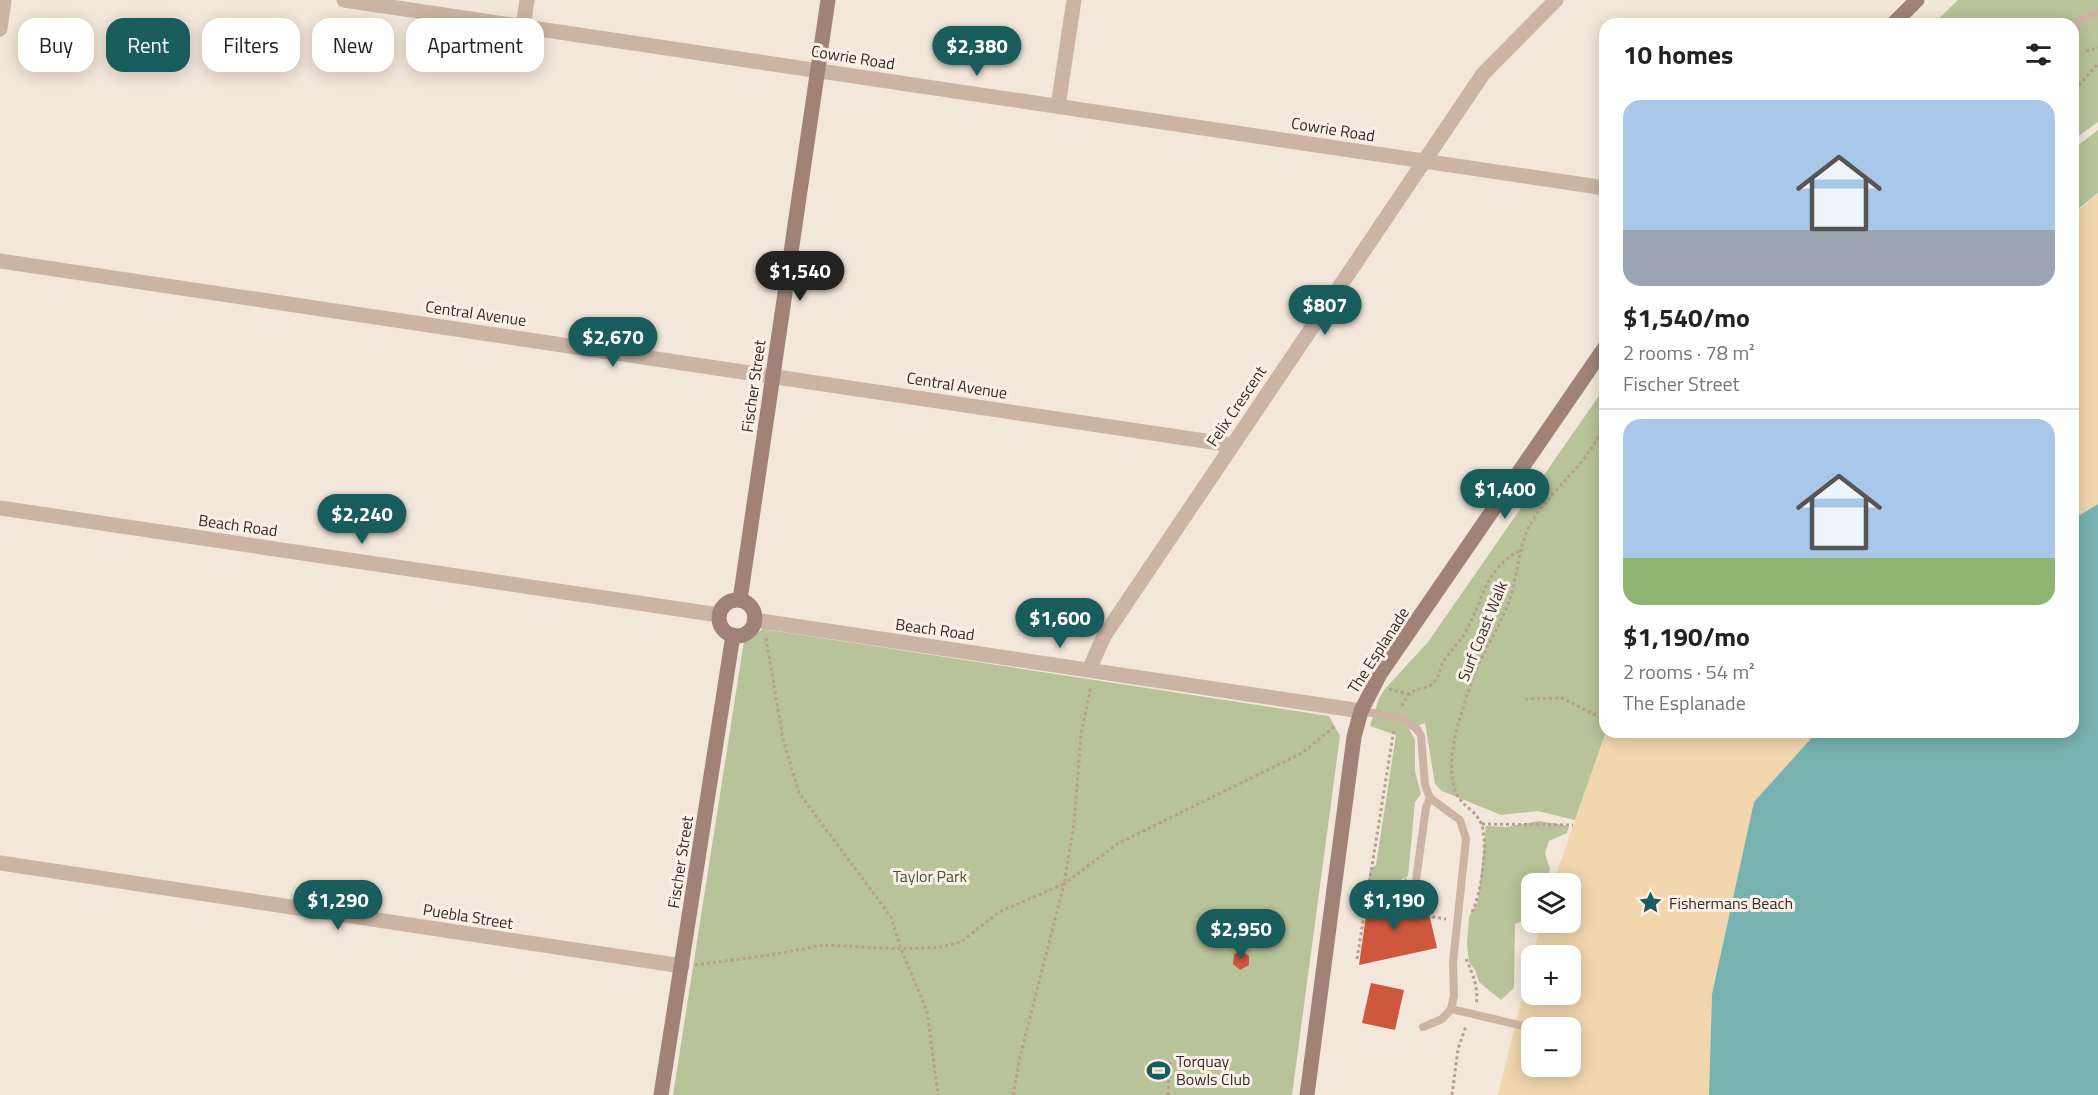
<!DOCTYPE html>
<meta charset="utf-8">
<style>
:root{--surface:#fff;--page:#f6f6f6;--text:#222;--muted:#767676;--line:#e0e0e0;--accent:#195c5c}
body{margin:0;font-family:"Titillium Web",sans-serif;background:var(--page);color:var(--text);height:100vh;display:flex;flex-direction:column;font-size:22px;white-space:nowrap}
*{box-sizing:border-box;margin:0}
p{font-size:20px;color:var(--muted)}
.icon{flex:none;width:33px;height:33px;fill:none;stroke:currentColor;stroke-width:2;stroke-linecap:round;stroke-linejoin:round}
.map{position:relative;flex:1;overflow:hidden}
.details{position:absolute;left:1599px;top:18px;width:480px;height:720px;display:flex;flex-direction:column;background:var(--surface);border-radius:18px;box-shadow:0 3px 15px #0003}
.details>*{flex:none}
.guide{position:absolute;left:18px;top:18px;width:570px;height:54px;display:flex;gap:12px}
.buttons{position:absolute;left:1521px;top:873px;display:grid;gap:12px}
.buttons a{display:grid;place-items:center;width:60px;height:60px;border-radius:12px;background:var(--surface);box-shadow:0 3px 15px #0003;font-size:30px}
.price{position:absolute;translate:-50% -51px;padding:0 14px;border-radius:21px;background:var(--accent);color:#fff;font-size:20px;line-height:39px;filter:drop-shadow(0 2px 3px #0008)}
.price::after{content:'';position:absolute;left:50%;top:36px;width:18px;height:14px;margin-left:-9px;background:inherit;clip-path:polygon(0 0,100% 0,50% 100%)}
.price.selected{background:#222;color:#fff}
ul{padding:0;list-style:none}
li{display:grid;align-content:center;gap:12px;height:318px;padding:0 24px}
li+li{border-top:2px solid var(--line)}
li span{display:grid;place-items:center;height:186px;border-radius:18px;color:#555}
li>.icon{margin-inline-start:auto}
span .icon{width:108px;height:108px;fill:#fffc;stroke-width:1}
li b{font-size:26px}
h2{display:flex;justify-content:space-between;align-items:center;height:72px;padding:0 24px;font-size:26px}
.pill{padding:0 21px;border-radius:18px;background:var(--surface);box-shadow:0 3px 15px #0003;font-size:21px;line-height:54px}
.pill.selected{background:var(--accent);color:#fff}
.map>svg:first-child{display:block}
</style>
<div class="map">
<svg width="2098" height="1095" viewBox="0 0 2098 1095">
<rect width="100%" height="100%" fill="#f3e6da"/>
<!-- green -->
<g fill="#b8c399">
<path d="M1958,0H2098V122L2073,140V24H1933Z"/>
<path d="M2098,130V193L2073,213V149Z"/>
<path d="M1605,387L1606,732L1575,820L1538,811L1501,815L1442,791L1435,784L1425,723L1409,729L1415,740V771L1421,794L1415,802L1408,876C1395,881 1382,889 1368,882L1370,869L1376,865L1396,735L1370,726L1379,698L1384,690L1428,642Z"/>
<path d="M763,629L1329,716L1340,736L1292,1095H673L744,641Z"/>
<path d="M1539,821L1569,826L1567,833L1549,841L1545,853L1550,869L1545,883L1532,884L1531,917L1515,924L1514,988L1501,1000L1479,982L1475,970L1469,962L1467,945L1469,917L1478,901L1486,826L1506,827Z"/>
</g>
<!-- sand -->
<g fill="#f1d6ae" fill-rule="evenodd">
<path d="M2098,194V504L2073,519V215Z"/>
<path d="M1606,732H1817L1754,803L1712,994L1709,1095H1498L1531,961L1532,994H1570V956L1533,955L1541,923L1570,922V884L1553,883ZM1532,1028H1570V1066H1532Z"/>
</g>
<!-- water -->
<path fill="#77b2b1" d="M2098,504V1095H1709L1712,994L1754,802L1817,732H2073V519Z"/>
<!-- building -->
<g fill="#ce573d">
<path d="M1384,887L1391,917L1428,909L1437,948L1359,965L1370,888Z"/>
<path d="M1242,951L1249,956V965L1240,970L1233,964L1234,954Z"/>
<path d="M1371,983L1404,990L1395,1030L1362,1023Z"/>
</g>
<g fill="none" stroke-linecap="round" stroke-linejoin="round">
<!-- path -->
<g stroke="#b89e8f" stroke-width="3" stroke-dasharray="3 3" stroke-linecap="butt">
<path d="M2086,51L2098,48"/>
<path d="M2073,87L2080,84L2098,64"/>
<path d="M766,638L783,739L799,793L891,917L901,949L927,1011L938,1095"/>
<path d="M1389,689L1408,694"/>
<path d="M1525,699L1562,698L1605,720"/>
<path d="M1402,706C1412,681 1426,694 1436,680C1440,674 1440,668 1443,662C1449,652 1459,644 1465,633C1484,599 1484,569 1521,550"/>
<path d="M1482,824L1573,825"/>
<path d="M1370,885L1386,886L1406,879"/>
<path d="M1426,887L1433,917L1446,919"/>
<path d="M1472,912C1481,896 1489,840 1481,823C1477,814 1469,809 1463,803C1448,788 1451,760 1454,742C1459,718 1471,681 1481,659C1491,640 1501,622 1509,602C1518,576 1518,546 1531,523C1548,494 1577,473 1594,444C1598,437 1601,428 1605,419"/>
<path d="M1357,959L1394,729"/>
<path d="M1466,959C1473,974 1479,989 1476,1005"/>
<path d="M695,965L770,955L823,945L901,949L941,947L961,942L999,912L1064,884L1074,824L1081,734L1091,686"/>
<path d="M1013,1095L1020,1057L1064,884L1117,844L1302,753L1335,726"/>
<path d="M1168,1095L1170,1060"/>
<path d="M1452,1095L1458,1049L1466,1026"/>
</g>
<!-- lane -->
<g stroke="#ccb4a5" stroke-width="8">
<path d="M2073,24L2098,12"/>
<path d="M2073,56L2077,23"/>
<path d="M1361,711L1402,718L1417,729L1421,736L1425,785L1430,798L1460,820L1466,839L1453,963L1454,996L1451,1009L1442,1019L1423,1027"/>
<path d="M1416,880L1426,807L1430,798"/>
<path d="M1451,1009L1528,1027"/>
</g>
<!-- street -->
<g stroke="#ccb4a5" stroke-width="15">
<path d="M344,0L1605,188"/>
<path d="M523,26L527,0"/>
<path d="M0,29L4,0"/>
<path d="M1058,106L1074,0"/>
<path d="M0,261L1232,445"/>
<path d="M0,508L719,615"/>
<path d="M754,620L1361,711"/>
<path d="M1089,670L1104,636L1483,74L1556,0"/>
<path d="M0,863L682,966"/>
</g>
<!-- secondary -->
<g stroke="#a08376" stroke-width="15">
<path d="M1893,24L1917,0"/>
<path d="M740,600L828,0"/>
<circle cx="737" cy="618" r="18"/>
<path d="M661,1095L733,635"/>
<path d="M1307,1095L1354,737L1361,711L1380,674L1605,347"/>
</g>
</g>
<!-- icons -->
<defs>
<symbol id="sight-bare" viewBox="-9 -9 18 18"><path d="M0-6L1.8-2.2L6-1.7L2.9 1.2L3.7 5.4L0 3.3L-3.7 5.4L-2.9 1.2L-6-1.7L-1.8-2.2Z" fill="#195c5c" stroke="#fbf0e7" stroke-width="2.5" paint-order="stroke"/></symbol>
<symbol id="stadium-bare" viewBox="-9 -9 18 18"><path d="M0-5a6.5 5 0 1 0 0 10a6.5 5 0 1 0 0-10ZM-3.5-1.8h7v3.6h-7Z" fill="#195c5c" stroke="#fbf0e7" stroke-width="2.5" paint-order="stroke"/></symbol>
</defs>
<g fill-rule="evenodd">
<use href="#sight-bare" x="1634" y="886" width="33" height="33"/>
<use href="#stadium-bare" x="1142" y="1054" width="33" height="33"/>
</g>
<g text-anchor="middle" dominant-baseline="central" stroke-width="6" stroke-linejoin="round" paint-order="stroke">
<!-- street labels -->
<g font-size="16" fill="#382b27" stroke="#fbf0e7">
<text transform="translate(853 57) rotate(9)">Cowrie Road</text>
<text transform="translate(1333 129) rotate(9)">Cowrie Road</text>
<text transform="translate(476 313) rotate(8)">Central Avenue</text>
<text transform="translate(957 385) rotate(9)">Central Avenue</text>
<text transform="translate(753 386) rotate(-82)">Fischer Street</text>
<text transform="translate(1236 406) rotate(-56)">Felix Crescent</text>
<text transform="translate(238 525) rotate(8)">Beach Road</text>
<text transform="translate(935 629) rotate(8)">Beach Road</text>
<text transform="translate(1482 631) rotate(-68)">Surf Coast Walk</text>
<text transform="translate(1378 650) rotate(-57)">The Esplanade</text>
<text transform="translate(680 862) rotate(-81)">Fischer Street</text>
<text transform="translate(468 916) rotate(9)">Puebla Street</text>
</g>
<!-- park labels -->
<g font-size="16" fill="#4a5829" stroke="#fbf0e7">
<text x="930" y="876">Taylor Park</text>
</g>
<!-- poi labels -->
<g font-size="16" fill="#382b27" stroke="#fbf0e7" text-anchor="start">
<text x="1669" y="903">Fishermans Beach</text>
<text x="1176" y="1061">Torquay<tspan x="1176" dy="18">Bowls Club</tspan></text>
</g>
</g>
</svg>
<div class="buttons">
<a><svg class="icon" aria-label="layers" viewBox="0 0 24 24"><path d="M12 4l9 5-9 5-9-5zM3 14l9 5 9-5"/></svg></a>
<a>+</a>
<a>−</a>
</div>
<b class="price" style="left:977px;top:77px">$2,380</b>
<b class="price selected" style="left:800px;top:302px">$1,540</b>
<b class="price" style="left:1325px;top:336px">$807</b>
<b class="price" style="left:613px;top:368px">$2,670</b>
<b class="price" style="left:1505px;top:520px">$1,400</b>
<b class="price" style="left:362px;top:545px">$2,240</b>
<b class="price" style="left:1060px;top:649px">$1,600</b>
<b class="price" style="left:338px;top:931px">$1,290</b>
<b class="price" style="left:1394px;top:931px">$1,190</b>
<b class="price" style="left:1241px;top:960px">$2,950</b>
<div class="guide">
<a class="pill">Buy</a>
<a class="pill selected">Rent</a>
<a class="pill">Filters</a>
<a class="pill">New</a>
<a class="pill">Apartment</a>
</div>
<section class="details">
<h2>10 homes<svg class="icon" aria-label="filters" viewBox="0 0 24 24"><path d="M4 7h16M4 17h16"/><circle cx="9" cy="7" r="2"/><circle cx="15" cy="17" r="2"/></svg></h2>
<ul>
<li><span style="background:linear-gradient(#a9c7e8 70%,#9aa5b1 0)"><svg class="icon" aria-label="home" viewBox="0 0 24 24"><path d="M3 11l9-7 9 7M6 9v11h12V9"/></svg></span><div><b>$1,540/mo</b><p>2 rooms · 78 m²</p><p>Fischer Street</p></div></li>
<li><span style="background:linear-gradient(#a9c7e8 75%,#8fb573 0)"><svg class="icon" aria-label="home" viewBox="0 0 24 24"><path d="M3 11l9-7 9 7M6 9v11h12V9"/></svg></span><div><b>$1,190/mo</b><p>2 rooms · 54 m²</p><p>The Esplanade</p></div></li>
</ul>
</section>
</div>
